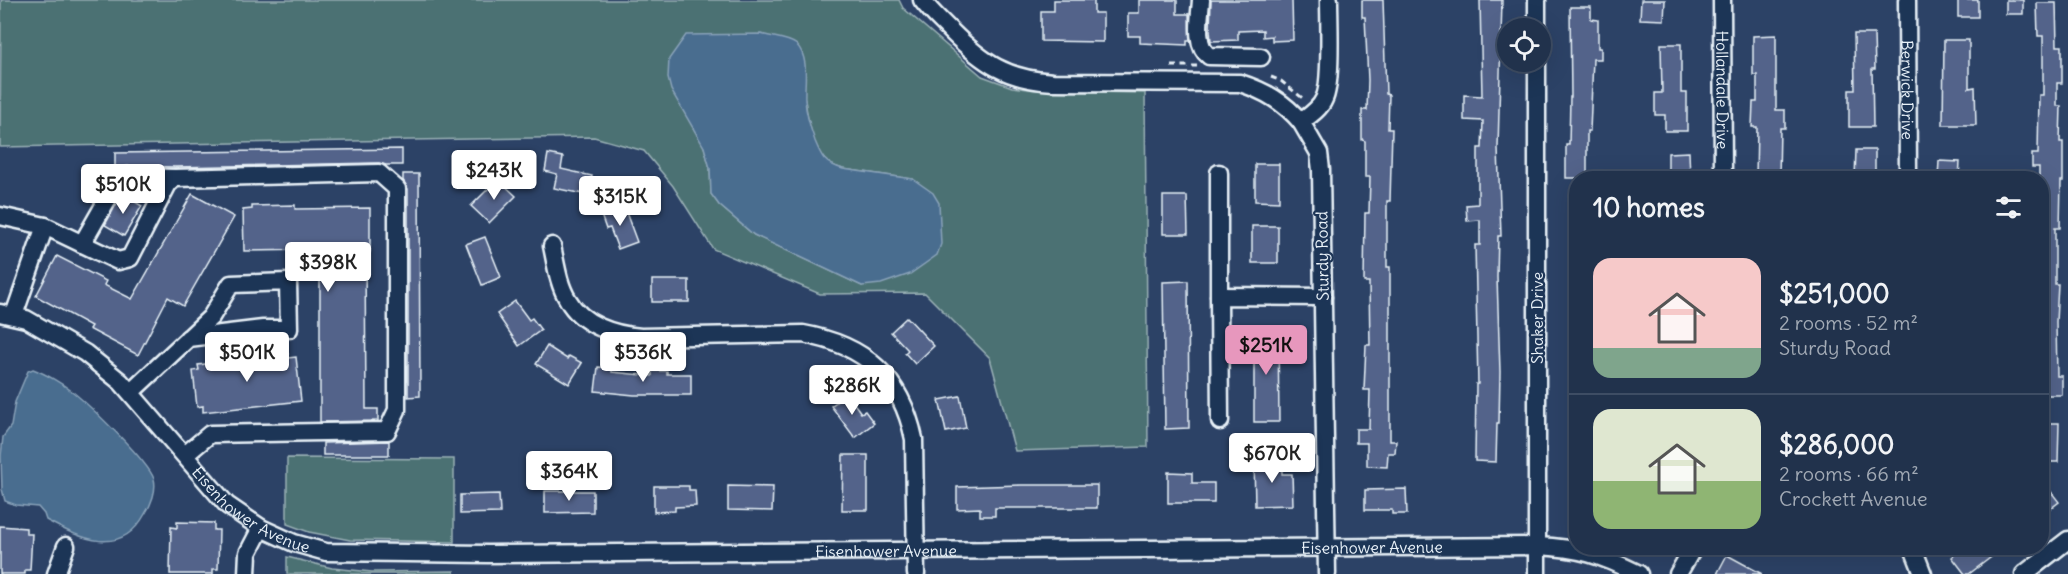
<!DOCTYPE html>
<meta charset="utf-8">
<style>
:root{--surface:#21324c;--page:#293a53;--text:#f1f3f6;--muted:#a2aab5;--line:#3e4d64;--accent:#e797bd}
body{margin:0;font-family:Delius,sans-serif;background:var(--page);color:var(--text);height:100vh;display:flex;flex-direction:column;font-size:22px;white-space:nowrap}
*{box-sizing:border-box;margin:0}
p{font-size:20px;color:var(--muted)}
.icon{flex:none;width:33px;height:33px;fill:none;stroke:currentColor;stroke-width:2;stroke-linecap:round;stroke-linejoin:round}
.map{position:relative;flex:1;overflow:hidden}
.side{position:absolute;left:1569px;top:171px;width:480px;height:384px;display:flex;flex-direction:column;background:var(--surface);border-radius:24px;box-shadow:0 6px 24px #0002,0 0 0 2px var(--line)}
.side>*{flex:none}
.buttons{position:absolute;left:1497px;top:18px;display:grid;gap:12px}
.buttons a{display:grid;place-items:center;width:54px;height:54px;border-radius:50%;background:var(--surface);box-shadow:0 6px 24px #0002,0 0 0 2px var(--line);font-size:30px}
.price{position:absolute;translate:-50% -51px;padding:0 14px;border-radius:6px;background:#fff;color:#222;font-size:20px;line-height:39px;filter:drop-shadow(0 2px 3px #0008)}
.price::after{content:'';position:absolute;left:50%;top:36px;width:18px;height:14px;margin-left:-9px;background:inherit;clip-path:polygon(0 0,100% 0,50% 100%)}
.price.selected{background:var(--accent);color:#111}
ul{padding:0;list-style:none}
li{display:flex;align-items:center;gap:18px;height:150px;padding:0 24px}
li+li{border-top:2px solid var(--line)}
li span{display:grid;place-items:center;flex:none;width:168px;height:120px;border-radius:18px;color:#555}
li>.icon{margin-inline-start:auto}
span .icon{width:72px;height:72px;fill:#fffc;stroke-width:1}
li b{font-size:26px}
h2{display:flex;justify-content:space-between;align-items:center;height:72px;padding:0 24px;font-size:26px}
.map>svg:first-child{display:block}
</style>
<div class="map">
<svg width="2068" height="574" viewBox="0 0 2068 574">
<rect width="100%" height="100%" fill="#2c4266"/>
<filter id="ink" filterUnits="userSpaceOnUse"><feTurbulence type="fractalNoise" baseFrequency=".0167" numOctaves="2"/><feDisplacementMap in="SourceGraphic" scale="12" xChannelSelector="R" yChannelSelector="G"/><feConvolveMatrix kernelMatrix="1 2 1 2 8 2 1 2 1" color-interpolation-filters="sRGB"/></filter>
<g filter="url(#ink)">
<!-- green -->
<g fill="#4c7173" stroke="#9ab1b6" stroke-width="1.5" fill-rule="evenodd">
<path d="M1,0H899L903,8L982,76L1012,87L1045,91L1145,93L1148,447L1015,451L990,358L925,293L820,294L713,249L673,186L644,151L594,137L0,147ZM805,100C807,116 813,149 825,160C830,165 836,167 843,169L913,179L862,286L754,235L719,205L711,194L710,168L704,147Z"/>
<path d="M287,458L454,459V542L350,540L309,532L287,524Z"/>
<path d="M287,557L332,568L372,572L454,571V574H287Z"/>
</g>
<!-- water -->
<g fill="#496d8f" stroke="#89a2b9" stroke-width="1.5">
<path d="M761,34C771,37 789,38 797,45C810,59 804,83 805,100C806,115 810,127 815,141C822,158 824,163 843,169L913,179L933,193L939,203L941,244L937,255L910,274L881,284L862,286L754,235L719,205L711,194L710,168L704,147L671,90L668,78L669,59L686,35Z"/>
<path d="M33,369C46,374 63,384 73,392C90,406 148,461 154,479C157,490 151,505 145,514C121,558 81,539 46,520L44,514L38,507L16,505L5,501L2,489L1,456L3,437L11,426L15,402L28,371Z"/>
</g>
<!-- building -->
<g fill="#53648a" stroke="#e8f1f8" stroke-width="1.5">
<path d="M1054,0H1094V13H1103V42L1041,41V11H1054Z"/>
<path d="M1139,0H1177V14H1189L1190,41H1187V45L1140,43V36H1128V13H1139Z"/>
<path d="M1211,0H1292L1293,40L1272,41V36L1263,37V30L1238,31V40L1211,41L1210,30Z"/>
<path d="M1362,0H1383L1386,94L1389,95L1388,129H1392L1390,201H1387V267H1390V441H1396L1395,453H1388L1387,467L1367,466V443H1356V429H1369L1370,390H1364L1366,345H1370L1369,282H1364L1365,213H1369L1370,177H1365V141L1362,140V110H1367L1368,80L1365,17H1362Z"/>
<path d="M1480,0H1502L1498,148L1501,236H1498L1497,277L1500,372L1499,423H1497L1496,462L1475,461L1476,384H1478L1475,245H1480V220L1467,221L1466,205L1478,204V148H1482L1483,121L1464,120V95L1482,96Z"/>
<path d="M1641,0H1665L1664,20L1640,19Z"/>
<rect x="1958" y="0" width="20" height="17"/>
<rect x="2006" y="0" width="17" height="14"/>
<path d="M2037,3H2056L2057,46H2062V83H2057V106H2061L2060,142H2063V181H2061L2060,228H2055V284H2058L2056,322L2057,376H2062V395H2042V178H2039V167H2032V154H2038L2039,95H2043V36H2038Z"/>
<path d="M1570,7H1591V19L1598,20V48H1601V59H1593L1590,131H1587V178H1566V145H1569L1570,97H1571Z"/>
<path d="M1854,34H1874L1875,69H1872L1873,127H1849V90H1855Z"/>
<path d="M1776,35V110H1785V128H1780L1779,178L1756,177L1757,127H1752L1753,102H1757V75H1753V36Z"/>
<path d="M1944,40H1969V88L1975,87L1976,125H1943Z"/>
<path d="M1661,44H1681V93H1687V131H1665V115H1655V93H1662Z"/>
<path d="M402,149V165H386L379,163L175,167L130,166L115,168V153Z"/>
<path d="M1856,150H1875V178H1855Z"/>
<path d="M1689,152L1690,178H1668V153Z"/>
<path d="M548,154L563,157L561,169L592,176L588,195L554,188L557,174L545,171Z"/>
<path d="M1939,161L1960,162L1959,178H1938Z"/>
<path d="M1255,164H1279V202L1255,201Z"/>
<path d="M403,174H419L420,396L408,397V189L403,180Z"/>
<path d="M498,179L516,196L489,223L471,206Z"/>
<path d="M122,194L142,206L124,236L105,225Z"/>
<path d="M192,194L234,217L183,306L168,297L138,355L89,329L91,326L36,296L57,256L106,281L104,285L132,299Z"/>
<path d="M1163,196H1187L1188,234H1163Z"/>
<path d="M295,205V209L370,208V252H365L366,409H378V421L320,422V253H310V250L244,251L243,210L252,209V206Z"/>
<path d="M624,207L637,242L618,249L610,228L606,229L601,215Z"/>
<rect x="1252" y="226" width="26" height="37"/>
<path d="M485,237L501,277L482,285L466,244Z"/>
<rect x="652" y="280" width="37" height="22"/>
<path d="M1188,281L1189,428L1165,429L1163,282Z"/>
<path d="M515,301L529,320L532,318L541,330L519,346L497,314Z"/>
<path d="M907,317L934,346L915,364L905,353L908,350L891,332Z"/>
<path d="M1278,329L1279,422H1254V330Z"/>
<path d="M547,346L567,359L569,356L582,363L569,384L536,364Z"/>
<path d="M288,354V358L296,357L301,401L203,412V406L197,407L193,371L199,370L198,365Z"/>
<path d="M598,367L612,368V372L652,376V371H667V374H691V395H634L595,391Z"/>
<path d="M847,394L861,413L865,411L874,423L855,438L831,406Z"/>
<path d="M960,396L966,428L946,432L939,400Z"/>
<path d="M2042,423H2059L2058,462H2042Z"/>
<path d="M389,441V455H323V443Z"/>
<path d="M843,455H868V510H842Z"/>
<path d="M1282,458V474H1292L1293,505L1255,506L1254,459Z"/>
<path d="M1168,472L1192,473V483H1214V503H1168Z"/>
<path d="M2042,480L2059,502L2042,515Z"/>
<path d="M1021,485H1097V508H995V516H980V508L957,509V487Z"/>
<path d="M654,486H689V490H695L696,506L675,507V511L654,512Z"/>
<path d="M728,486L773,487L772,511L728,510Z"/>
<path d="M1406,489L1407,514H1392V510H1365V490Z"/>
<path d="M545,491H593V512L545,513Z"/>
<path d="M499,494L500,513L460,514V495Z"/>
<path d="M177,522L214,523V530H219L218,569H213V574H170L171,527L177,528Z"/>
<path d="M0,526L26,528V534H32L30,570H25V574H0Z"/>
<path d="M1963,548H2003L1969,574H1965L1952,557Z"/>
<path d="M1727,555L1762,574H1717Z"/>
</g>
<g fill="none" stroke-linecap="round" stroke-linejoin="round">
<defs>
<g id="minor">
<path d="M922,0C930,11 941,21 951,31C983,63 1006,79 1053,82L1240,83C1265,91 1284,102 1301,122"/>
<path d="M1201,0C1200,17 1194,45 1209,56L1261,57"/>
<path d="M1537,0V28"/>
<path id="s1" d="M1722,0L1723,178"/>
<path id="s2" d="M1907,0L1908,178"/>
<path d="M1537,62V574"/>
<path d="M1219,173V296"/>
<path d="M0,216L45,226"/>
<path d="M82,244L115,186L130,177L175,178"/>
<path d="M552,246C556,264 558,284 568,300C582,325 614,335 641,337L803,334C865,345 901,377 914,439L916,574"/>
<path id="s3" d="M0,313L26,319L85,353L121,382L227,505L261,528L294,543L326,552L488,554L1537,546C1580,548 1601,555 1639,574"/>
<path d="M14,315L45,226L118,261L130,258L168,184L175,178L379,173L397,189V410L387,431L210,434L185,455"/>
<path d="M131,392L211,317L231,284L288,282L289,329H263L188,338"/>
<path d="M1220,421L1219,296L1323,297"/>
<path d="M1913,548L1923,574"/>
<path d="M56,574L66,546"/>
<path d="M247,574L248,553L261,528"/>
<path d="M1327,574L1321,170L1319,153L1301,122C1309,116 1320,109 1324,99C1332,84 1329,20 1329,0"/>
<path d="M1678,574L1693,548"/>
<path d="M2024,574L2068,540"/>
</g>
</defs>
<!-- minor casing -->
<use href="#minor" stroke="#e8f1f8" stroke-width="21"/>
<!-- path -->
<g stroke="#e8f1f8" stroke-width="3" stroke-dasharray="6 4.5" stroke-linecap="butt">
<path d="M1171,66H1197"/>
<path d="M1271,77L1281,81L1305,100"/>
</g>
<!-- minor -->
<use href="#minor" stroke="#1d3557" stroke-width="16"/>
</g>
</g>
<g text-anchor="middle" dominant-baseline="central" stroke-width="4.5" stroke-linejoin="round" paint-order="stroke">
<!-- street labels -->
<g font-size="16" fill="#e8f1f8" stroke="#1d3557">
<text stroke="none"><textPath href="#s1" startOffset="90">Hollandale Drive</textPath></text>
<text stroke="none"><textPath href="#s2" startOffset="90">Berwick Drive</textPath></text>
<text transform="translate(1322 256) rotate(-91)">Sturdy Road</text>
<text transform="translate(1537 318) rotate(-90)">Shaker Drive</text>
<text stroke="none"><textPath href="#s3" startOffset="326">Eisenhower Avenue</textPath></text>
<text stroke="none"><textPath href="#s3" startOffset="1460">Eisenhower Avenue</textPath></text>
<text stroke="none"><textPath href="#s3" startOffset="974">Eisenhower Avenue</textPath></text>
</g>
</g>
</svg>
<div class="buttons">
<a><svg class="icon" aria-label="locate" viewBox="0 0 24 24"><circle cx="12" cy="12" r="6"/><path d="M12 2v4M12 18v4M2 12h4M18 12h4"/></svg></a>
</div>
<b class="price" style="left:494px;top:201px">$243K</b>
<b class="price" style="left:123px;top:215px">$510K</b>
<b class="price" style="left:620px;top:227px">$315K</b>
<b class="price" style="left:328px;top:293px">$398K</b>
<b class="price selected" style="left:1266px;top:376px">$251K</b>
<b class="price" style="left:247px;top:383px">$501K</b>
<b class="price" style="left:643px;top:383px">$536K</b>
<b class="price" style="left:852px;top:416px">$286K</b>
<b class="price" style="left:1272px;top:484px">$670K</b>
<b class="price" style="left:569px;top:502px">$364K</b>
<section class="side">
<h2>10 homes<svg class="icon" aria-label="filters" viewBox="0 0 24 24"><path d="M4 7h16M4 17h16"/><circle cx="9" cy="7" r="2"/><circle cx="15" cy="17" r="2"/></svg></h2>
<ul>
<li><span style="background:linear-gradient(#f6c9c9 75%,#7fa58c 0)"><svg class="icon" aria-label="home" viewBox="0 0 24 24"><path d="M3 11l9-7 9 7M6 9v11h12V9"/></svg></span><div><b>$251,000</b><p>2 rooms · 52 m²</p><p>Sturdy Road</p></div></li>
<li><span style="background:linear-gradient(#dfe7d0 60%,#8fb573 0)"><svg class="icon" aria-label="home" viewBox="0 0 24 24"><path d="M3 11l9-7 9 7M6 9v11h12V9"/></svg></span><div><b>$286,000</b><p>2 rooms · 66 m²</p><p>Crockett Avenue</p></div></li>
</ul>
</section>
</div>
